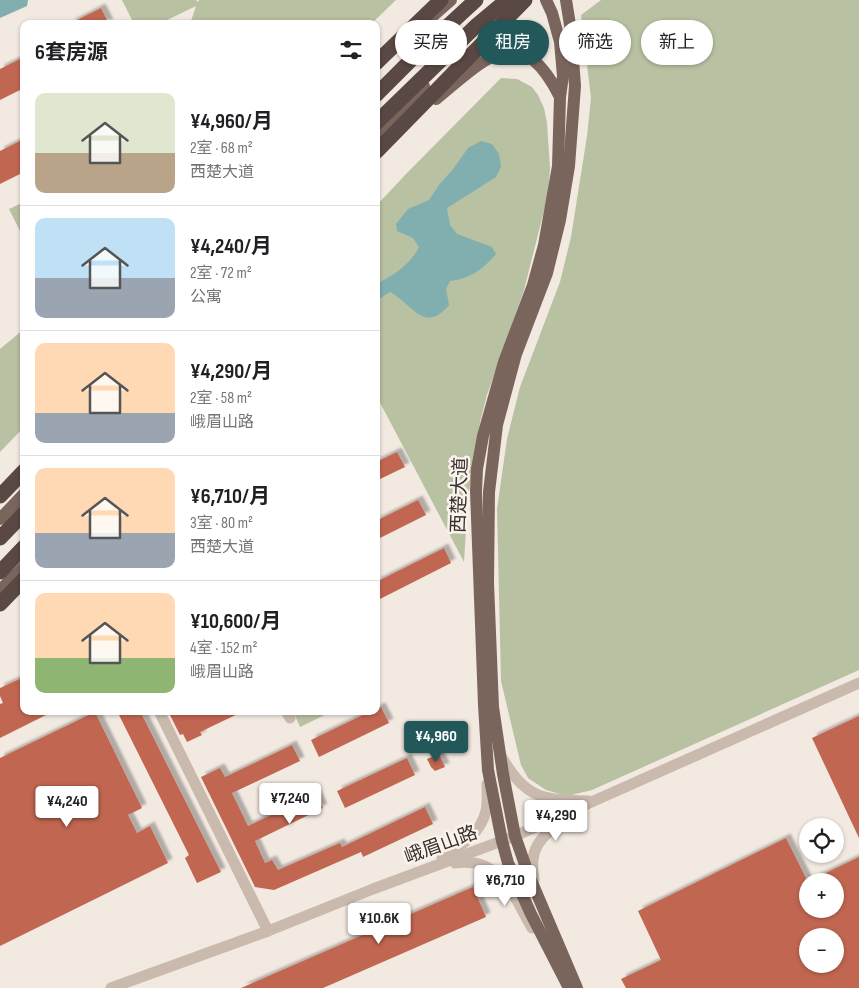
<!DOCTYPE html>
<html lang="zh">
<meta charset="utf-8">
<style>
:root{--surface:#fff;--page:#f6f6f6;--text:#202124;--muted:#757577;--line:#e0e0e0;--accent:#225859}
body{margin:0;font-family:"Sofia Sans Condensed","Noto Sans SC",sans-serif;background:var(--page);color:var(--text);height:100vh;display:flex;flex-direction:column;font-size:19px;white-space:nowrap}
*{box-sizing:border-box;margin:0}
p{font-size:16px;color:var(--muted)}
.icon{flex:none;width:28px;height:28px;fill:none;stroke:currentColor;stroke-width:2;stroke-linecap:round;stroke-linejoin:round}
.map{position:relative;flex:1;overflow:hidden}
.panel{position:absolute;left:20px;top:20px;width:360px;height:695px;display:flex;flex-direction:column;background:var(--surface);border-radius:10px;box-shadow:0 1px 4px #0004}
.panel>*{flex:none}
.guide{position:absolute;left:395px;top:20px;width:389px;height:45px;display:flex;gap:10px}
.controls{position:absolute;left:799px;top:818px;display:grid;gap:10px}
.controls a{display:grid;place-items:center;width:45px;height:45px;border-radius:50%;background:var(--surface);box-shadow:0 1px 4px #0004;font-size:25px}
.price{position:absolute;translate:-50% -42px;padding:0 11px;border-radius:5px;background:#fff;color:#222;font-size:16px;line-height:32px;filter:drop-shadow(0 1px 2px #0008)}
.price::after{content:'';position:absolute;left:50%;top:30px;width:15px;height:11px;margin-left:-8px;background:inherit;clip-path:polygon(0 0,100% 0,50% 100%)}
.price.current{background:var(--accent);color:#fff}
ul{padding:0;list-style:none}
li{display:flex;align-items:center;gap:15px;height:125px;padding:0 15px}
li+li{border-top:1px solid var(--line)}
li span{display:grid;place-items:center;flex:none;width:140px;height:100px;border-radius:10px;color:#555}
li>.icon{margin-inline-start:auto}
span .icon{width:60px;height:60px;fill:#fffc;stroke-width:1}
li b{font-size:21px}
h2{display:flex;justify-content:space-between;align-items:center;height:60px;padding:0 15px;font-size:21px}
.pill{padding:0 18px;border-radius:22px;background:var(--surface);box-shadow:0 1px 4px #0004;font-size:18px;line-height:45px}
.pill.current{background:var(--accent);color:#fff}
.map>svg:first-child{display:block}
</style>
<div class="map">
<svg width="859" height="988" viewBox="0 0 859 988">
<defs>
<filter id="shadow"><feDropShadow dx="4.5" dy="-4.5" stdDeviation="1" flood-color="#0004"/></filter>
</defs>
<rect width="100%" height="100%" fill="#f2e9e1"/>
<!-- green -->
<g fill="#b8c1a1">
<path d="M122,0H196L198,2L199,0H396L371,24H190L196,6L159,24H134Z"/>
<path d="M601,0H859V670L592,790L567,796L546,790L528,778L521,765L501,681L497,509L507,439L520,387L560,282L571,237L587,136L591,98L581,15Z"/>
<path d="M501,78L517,79L532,87L538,95L544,108L547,123L550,168L548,195L524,290L487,395L480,422L468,498L464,562L376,395V206L406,174Z"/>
<path d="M24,202V239L9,209Z"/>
<path d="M24,329V427L0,452V349Z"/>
<path d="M293,711H333L300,727Z"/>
</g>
<!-- water -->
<g fill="#81aeae">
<path d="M0,0H28L27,6L0,18Z"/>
<path d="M481,141L492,144L499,154L501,167L496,177L447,208L450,225L457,234L492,247L496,254C482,270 471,278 450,281L446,289L449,305C424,335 412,303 390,292L376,301V284C393,276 411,264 419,247L413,238L397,231L396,224L408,209L429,200L439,185L454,168L468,148Z"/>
</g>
<!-- building -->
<g fill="#c06651" fill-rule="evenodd" filter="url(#shadow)">
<path d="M101,8L109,24H69Z"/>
<path d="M24,57V88L0,100V69Z"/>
<path d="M24,139V172L0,184V151Z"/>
<path d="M397,452L405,467L376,481V462Z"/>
<path d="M418,500L426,515L376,540V521Z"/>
<path d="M444,548L451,563L376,601V582Z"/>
<path d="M24,677V711H54L0,738V704L3,703L0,696V688Z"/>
<path d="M381,707L389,723L319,757L311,740L371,711H376V709Z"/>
<path d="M117,711H140L221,872L197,883L185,858L189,855Z"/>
<path d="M168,711H191L192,715L200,711H244L200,732L202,735L187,742L183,734L180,735Z"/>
<path d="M95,712L142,808L128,815L137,833L150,826L168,863L0,946V758Z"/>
<path d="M859,716V838L812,738Z"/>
<path d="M292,745L300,761L232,793L248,826L316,794L323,808L255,841L265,863L272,860L278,870L340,843L342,847L425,807L433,824L363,857L361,852L274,890L255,887L201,777L220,768L225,777Z"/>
<path d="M439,754L445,767L435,771L431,767L427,759Z"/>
<path d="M407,758L415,775L345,808L337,791Z"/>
<path d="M786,838L808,882V909H835V881H809L859,857V988H626L621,979L661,960L638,911ZM808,936H835V964H808Z"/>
<path d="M473,887L486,917L323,988H241Z"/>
</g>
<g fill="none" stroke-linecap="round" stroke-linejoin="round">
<!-- minor -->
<g stroke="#cab9ad" stroke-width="11">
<path d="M159,711L268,931"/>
<path d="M286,711L290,718"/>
<path d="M501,756C526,799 542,800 589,801"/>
<path d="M442,858C460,846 480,835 486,811C488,803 487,793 487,784"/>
<path d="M455,863C501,856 513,895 532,928"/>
<path d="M534,880C528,849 540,836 565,820"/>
<path d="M111,988L268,931L373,889L515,836L859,683"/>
</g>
<!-- major -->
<g stroke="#7a655d" stroke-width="12">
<path d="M546,0L552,13L560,42L563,76L560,97L558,166L544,245L533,285L504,362L483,436L477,469L476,491L484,705L488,770L502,841L508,863L531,914L569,988"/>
<path d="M566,0L571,31L575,86L569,166L560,220L547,273L516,354L497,425L489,492L488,583L493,707L503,774L515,836L528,873L577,988"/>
<path d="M434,15L451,0"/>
<path d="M436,99C486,58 520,18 560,97"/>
<path d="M376,137L424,86"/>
<path d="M0,519L24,494"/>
<path d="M0,590L24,567"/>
</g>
<!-- highway -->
<g stroke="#594843" stroke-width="15">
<path d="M376,63L441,0"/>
<path d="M376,95L413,58L476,0"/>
<path d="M376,123L477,25L507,0"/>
<path d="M376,152L525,0"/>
<path d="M0,496L24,471"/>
<path d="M0,538L24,513"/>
<path d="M0,572L24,547"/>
<path d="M0,604L24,579"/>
</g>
</g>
<g text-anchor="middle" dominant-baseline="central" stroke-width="5" stroke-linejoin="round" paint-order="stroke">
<!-- street labels -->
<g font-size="19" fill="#392f2b" stroke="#faf3ed">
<text transform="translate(460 495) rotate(-88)">西楚大道</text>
<text transform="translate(441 845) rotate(-20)">峨眉山路</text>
</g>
</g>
</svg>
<div class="controls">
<a><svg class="icon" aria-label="locate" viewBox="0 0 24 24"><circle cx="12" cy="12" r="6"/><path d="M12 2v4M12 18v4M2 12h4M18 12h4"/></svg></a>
<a>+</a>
<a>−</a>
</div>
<b class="price current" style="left:436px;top:763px">¥4,960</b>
<b class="price" style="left:290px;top:825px">¥7,240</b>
<b class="price" style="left:67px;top:828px">¥4,240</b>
<b class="price" style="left:556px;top:842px">¥4,290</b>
<b class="price" style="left:505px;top:907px">¥6,710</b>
<b class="price" style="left:379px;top:945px">¥10.6K</b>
<div class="guide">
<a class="pill">买房</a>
<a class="pill current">租房</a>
<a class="pill">筛选</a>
<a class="pill">新上</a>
</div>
<section class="panel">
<h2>6套房源<svg class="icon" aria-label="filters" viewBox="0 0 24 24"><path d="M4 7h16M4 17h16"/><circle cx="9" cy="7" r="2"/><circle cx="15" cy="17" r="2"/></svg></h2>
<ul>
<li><span style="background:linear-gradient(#dfe7d0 60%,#b9a48a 0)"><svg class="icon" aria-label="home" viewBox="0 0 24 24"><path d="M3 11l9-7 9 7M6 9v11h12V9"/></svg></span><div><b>¥4,960/月</b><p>2室 · 68 m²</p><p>西楚大道</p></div></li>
<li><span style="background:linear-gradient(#bfe0f5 60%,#9aa5b1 0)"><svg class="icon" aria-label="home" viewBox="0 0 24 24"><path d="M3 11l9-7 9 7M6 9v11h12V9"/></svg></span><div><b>¥4,240/月</b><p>2室 · 72 m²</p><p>公寓</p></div></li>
<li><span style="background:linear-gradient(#ffd9b3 70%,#9aa5b1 0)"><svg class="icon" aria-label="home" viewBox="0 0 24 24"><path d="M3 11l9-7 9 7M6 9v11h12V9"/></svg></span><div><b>¥4,290/月</b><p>2室 · 58 m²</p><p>峨眉山路</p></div></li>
<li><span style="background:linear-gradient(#ffd9b3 65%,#9aa5b1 0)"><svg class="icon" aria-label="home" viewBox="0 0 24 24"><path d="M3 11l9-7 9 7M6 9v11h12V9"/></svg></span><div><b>¥6,710/月</b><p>3室 · 80 m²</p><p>西楚大道</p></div></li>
<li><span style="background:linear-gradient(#ffd9b3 65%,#8fb573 0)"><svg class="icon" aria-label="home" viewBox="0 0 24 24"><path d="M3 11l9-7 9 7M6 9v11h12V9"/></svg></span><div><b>¥10,600/月</b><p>4室 · 152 m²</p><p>峨眉山路</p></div></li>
</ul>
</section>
</div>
